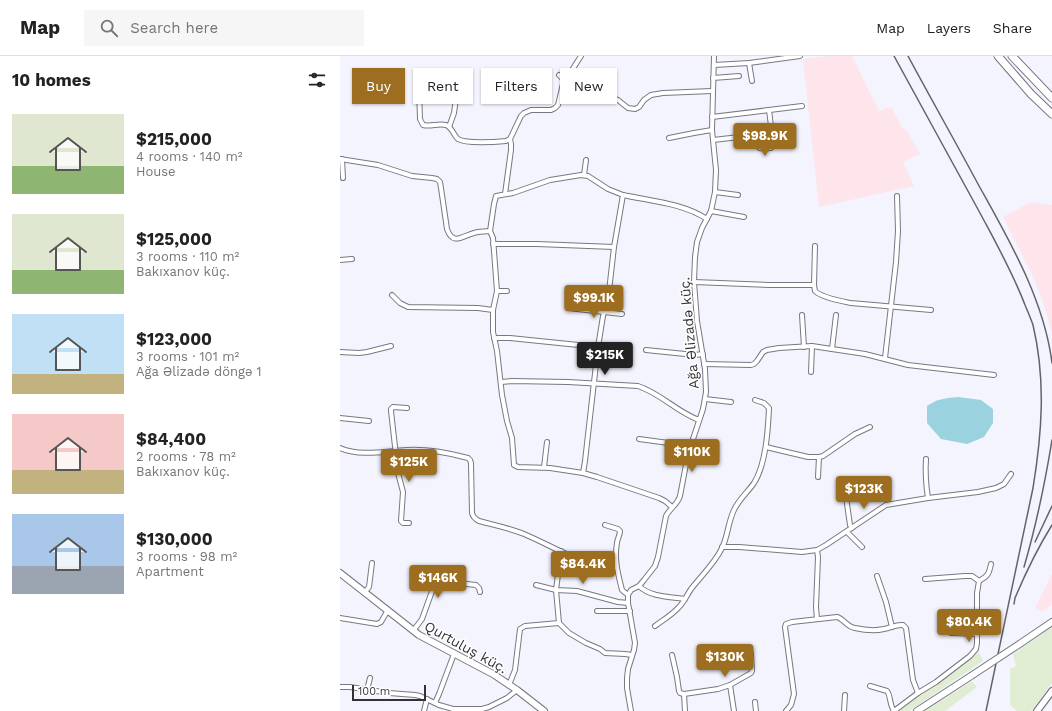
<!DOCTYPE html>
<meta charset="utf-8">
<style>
:root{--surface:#fff;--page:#f6f6f6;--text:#222;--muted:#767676;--line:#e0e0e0;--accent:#9d6e20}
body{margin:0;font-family:"Work Sans",sans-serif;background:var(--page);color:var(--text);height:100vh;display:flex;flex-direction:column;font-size:15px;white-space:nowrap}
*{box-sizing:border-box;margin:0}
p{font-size:13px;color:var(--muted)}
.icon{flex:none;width:22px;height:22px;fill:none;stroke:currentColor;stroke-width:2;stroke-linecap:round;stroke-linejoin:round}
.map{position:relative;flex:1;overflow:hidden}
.side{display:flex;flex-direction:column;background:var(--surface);width:340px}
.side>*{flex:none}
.hud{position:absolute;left:12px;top:12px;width:380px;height:36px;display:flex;gap:8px}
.scale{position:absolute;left:12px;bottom:10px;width:74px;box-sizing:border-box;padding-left:4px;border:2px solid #333337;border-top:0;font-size:11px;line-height:14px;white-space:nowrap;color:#333337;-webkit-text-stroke:3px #fff;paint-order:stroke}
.price{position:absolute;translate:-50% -34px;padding:0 9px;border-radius:4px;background:var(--accent);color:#fff;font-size:13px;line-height:26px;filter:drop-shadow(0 1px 2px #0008)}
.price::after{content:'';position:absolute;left:50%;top:24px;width:12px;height:9px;margin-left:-6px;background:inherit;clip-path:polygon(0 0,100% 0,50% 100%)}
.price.current{background:#222;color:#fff}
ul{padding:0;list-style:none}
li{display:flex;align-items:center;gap:12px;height:100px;padding:0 12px}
li span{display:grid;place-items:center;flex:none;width:112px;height:80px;border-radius:0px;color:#555}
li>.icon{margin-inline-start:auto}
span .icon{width:48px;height:48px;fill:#fffc;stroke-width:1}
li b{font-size:17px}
h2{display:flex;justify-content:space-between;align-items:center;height:48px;padding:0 12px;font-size:17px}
.chip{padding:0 14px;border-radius:0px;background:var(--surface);box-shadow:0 1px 3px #0004;font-size:14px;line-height:36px}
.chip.current{background:var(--accent);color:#fff}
header{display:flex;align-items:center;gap:24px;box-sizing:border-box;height:56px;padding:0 20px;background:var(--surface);border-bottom:1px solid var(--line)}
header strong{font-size:19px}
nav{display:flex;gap:22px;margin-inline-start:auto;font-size:14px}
.search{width:280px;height:36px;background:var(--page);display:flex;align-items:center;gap:10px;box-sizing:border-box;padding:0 14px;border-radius:0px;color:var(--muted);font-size:15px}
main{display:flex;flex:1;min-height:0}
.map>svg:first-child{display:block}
</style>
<header>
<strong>Map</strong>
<div class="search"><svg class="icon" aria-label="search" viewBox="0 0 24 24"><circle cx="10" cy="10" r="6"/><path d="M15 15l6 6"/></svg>Search here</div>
<nav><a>Map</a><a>Layers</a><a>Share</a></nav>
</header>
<main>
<section class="side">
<h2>10 homes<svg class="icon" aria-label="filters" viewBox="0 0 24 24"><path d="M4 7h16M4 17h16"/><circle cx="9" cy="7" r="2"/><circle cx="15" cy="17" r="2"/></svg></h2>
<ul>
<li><span style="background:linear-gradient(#dfe7d0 65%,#8fb573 0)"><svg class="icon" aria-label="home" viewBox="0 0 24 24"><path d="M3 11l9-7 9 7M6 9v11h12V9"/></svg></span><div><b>$215,000</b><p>4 rooms · 140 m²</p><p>House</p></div></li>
<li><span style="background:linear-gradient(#dfe7d0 70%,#8fb573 0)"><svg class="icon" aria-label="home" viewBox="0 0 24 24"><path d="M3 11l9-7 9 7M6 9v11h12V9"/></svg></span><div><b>$125,000</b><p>3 rooms · 110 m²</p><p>Bakıxanov küç.</p></div></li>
<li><span style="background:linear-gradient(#bfe0f5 75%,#c2b280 0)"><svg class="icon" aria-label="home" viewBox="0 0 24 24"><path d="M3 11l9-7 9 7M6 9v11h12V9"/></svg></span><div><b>$123,000</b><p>3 rooms · 101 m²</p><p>Ağa Əlizadə döngə 1</p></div></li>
<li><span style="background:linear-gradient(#f6c9c9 70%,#c2b280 0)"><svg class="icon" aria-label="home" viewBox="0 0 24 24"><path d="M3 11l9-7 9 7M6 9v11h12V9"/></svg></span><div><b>$84,400</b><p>2 rooms · 78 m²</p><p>Bakıxanov küç.</p></div></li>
<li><span style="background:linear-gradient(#a9c7e8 65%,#9aa5b1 0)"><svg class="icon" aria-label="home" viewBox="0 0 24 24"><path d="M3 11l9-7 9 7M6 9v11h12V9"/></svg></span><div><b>$130,000</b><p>3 rooms · 98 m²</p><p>Apartment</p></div></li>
</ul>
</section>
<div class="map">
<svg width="712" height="655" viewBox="0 0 712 655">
<rect width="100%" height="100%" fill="#f4f4fe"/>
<!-- industrial -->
<g fill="#fee4eb">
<path d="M489,0H512L539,55L551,51L563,73H566L580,98L563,106L574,130L479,151L463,3Z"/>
<path d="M691,146L712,149V277L705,252L693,220L663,161Z"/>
<path d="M712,518V548L702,556L695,552Z"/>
</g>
<!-- green -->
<g fill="#e0edd3">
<path d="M712,571V627L691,655H677L670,649V613L676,610L673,598Z"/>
<path d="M639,596L643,605L569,655H558L602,624Z"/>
<path d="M632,625L637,631L605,655H585Z"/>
</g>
<!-- water -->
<path fill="#9bd2df" d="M618,341L641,344L653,353V367L644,381L627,388L601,383L587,367V350C597,343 606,342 618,341Z"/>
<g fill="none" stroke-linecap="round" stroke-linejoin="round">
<defs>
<g id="minor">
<path d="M409,7L412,25"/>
<path d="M374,9L409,7L460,0"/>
<path d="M219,19L225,25"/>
<path d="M373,22L399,20"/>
<path d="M79,34L80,63L83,69C91,71 98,67 106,69C113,72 113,79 118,83C126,88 156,86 166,85L170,83L171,81L181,60L184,57L191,54H211L215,52L218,49L223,28L241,0"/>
<path d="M257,38L271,41L278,44L288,52L295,53L299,51L304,44L311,39L323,37L372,35"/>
<path d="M372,61L462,50"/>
<path d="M109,71L114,57L117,35"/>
<path d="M329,82L354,77L372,74"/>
<path d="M373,84L408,80L414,81C419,94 417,93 431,92L433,89V86L429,54"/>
<path d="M0,103L38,109L72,120L92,122L97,123L100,126L101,132L107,173C113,190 122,180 134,177C139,175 144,176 150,175"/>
<path d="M2,103L3,122"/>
<path d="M244,119L246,104"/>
<path d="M375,136L398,139"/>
<path d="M165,138L171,94V88L170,83"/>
<path d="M371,155L404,161"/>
<path d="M150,175L153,182L157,235L153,254V276L157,295L162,339L167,365L172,382L174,409L178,411L210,412L243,417L257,421L319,442L325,445L332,451"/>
<path d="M150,175L154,148L156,140L173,137L210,124L241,119L248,120L268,133L283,139C311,145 342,147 367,163"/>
<path d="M153,188H197L274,191"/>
<path d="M0,204L12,203"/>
<path d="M354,226L429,229H474L475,235C482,242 501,245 511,247L591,254"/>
<path d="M474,229L475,190"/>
<path d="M157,235H167"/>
<path d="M52,239L60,247L68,251L138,252L153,254"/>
<path d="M228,252L282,258"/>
<path d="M462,259L464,291"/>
<path d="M154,282H170L258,291"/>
<path d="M492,293L496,259"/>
<path d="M306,294L355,299L363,298"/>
<path d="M0,296L19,297L27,296L51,290"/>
<path d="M545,302L556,206L558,175L557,140"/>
<path d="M364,308L411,309L414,308L417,305L423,296L427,294L439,292L472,290L525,298L568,309L654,319"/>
<path d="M471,316L472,290"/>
<path d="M161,326L172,325L228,326L298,330C320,337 337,356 359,364"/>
<path d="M365,343L391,346"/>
<path d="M67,352L53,351L51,353V355L58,417L63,436L61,465L63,467H69"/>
<path d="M0,362L29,365"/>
<path d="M299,383L336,388L349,392"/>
<path d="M426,391L468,401H479L483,400L515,378L530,371"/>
<path d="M0,392C22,401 44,395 67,394C87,393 109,397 128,402L130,404L131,407L132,457C133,461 135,463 139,465C154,469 169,472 184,478C213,490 243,511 276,511"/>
<path d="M586,403C585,417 586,429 588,442"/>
<path d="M204,411L207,386"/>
<path d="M243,417L245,405L258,291L263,260L268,244L274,191L283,139"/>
<path d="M478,421L479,401"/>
<path d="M505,434L510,469L512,472"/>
<path d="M265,469L278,473L280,475C280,480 277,483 277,487C274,504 278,518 282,534L288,539"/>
<path d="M507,476L522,491"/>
<path d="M382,491H399L462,496L477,494L486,489L546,449L588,442L638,436L656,432L664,428L671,418"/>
<path d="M221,495L216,534L219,567L229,577L246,587L260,593L265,597L285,598L292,599"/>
<path d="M537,520L546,546L552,571"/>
<path d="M639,525C648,520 649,518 651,508"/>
<path d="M196,529L216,534L237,535L278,546L288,547"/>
<path d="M299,530C310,541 330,541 345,543"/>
<path d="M25,536L29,531L32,507"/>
<path d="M257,555H290"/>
<path d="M0,562L37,568L41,566L48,554"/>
<path d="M477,563L476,551L478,501L477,494"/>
<path d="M315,570C323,564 332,559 339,551C344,546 347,539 351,533C361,520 375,507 382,492C388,480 388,466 394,454C399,443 408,436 414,427C426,408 428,374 429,352L424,347L415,344"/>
<path d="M73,575L82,563L95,527L97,525H100L136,529L139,532L140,536"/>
<path d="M611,577L637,578"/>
<path d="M332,599L337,621L339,635L340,637L344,638L345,655"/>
<path d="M169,629L175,614L180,573L185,570L219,567"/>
<path d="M390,629L411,617L412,615L411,597L409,595L405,594"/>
<path d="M530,630L547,635C551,640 549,648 554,655"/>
<path d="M0,631H10L49,637L75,639L80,640L99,649L113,653H142L149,651L167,642L177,634"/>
<path d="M27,634L30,622"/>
<path d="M344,638L378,633L390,629L394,655"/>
<path d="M415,646L416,655"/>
<path d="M95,647L99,638L114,598"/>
<path d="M84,655L87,643"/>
<path d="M291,655L287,632V622L288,613L294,594L295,587L288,547V539L291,534L299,530L304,524L315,510L318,501L326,460C330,452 338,448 340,440L348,398L363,353L366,336L365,313L357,265L354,226L355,201L357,186L362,172L371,155L375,136L376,114L372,74L374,0"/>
<path d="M446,655L451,649L454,638L445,571L446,568L452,566L497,561C504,563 507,571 515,572C524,574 535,575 544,573C551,572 556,568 563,569L566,572L573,624L578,637"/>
<path d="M504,655L505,639"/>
<path d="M554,655L578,637L596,626L630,600L636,593L637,587V537L639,525L632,520H625L585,523"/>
</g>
<path id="secondary" d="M697,655L712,635"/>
<g id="primary">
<path d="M0,517L79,579L153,618L177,634L204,655"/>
<path d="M681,587L712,566"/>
<path d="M577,655L631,620"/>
</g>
<g id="trunk">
<path d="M658,0L691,38L712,58"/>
<path d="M672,0L712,42"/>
</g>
</defs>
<!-- minor casing -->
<use href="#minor" stroke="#787882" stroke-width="6"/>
<!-- secondary casing -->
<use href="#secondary" stroke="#787882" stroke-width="8"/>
<!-- primary casing -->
<use href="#primary" stroke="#787882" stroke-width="8"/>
<!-- trunk casing -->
<use href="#trunk" stroke="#787882" stroke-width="9"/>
<!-- minor -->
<use href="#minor" stroke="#fff" stroke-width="4"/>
<!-- secondary -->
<use href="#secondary" stroke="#fff" stroke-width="5.5"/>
<!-- primary -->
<use href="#primary" stroke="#fff" stroke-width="6"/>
<!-- trunk -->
<use href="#trunk" stroke="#fff" stroke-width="7"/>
<!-- rail -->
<g stroke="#636368" stroke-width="1.5">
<path d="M554,0C583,52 611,105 640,157C656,187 673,217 685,249C688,256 691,263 693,269C706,324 702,377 693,432L646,655"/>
<path d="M568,0C591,43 615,85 638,128C669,184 704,243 712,307"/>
<path d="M695,486L712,450"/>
<path d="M684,511C696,470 705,427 712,384"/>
<path d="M674,548L675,542C686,516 697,493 712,469"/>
</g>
<defs>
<path id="primary-bridge" d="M631,620L681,587"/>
</defs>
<!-- primary-bridge casing -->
<use href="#primary-bridge" stroke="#787882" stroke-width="8" stroke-linecap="butt"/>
<!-- primary-bridge -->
<use href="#primary-bridge" stroke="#fff" stroke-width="6"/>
</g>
<g text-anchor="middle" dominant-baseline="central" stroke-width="3" stroke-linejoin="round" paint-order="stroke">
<!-- street labels -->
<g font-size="14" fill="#333337" stroke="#fff">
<text transform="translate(349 277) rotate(-95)">Ağa Əlizadə küç.</text>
<text transform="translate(126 591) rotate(29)">Qurtuluş küç.</text>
</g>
</g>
</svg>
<div class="scale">100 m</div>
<b class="price" style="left:425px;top:101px">$98.9K</b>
<b class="price" style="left:254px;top:263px">$99.1K</b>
<b class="price current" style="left:265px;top:320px">$215K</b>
<b class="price" style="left:352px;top:417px">$110K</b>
<b class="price" style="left:69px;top:427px">$125K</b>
<b class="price" style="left:524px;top:454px">$123K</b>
<b class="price" style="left:243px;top:529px">$84.4K</b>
<b class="price" style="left:98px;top:543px">$146K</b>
<b class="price" style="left:629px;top:587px">$80.4K</b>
<b class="price" style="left:385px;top:622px">$130K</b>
<div class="hud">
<a class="chip current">Buy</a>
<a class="chip">Rent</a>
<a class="chip">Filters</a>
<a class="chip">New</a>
</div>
</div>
</main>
